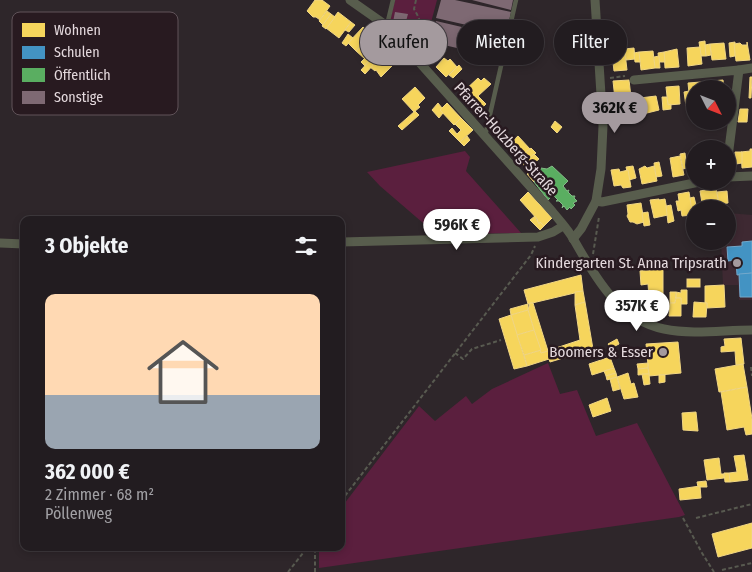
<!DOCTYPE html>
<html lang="de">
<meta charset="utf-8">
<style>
:root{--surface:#221c20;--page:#2e292d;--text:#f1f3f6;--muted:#a2a1a5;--line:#3f3a3e;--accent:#a49a9e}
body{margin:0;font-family:"Fira Sans Condensed",sans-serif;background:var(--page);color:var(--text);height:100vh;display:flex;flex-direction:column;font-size:19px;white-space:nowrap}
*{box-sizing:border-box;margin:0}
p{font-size:16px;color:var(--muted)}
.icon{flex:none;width:28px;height:28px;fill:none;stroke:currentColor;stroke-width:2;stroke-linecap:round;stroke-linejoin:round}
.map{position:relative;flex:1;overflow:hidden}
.side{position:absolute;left:20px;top:216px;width:325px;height:335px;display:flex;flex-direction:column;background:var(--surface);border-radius:10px;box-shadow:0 2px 8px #0003,0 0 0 1px var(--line)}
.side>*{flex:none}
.banner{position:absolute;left:360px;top:20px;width:316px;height:45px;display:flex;gap:10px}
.needle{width:32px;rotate:132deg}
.controls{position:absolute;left:686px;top:80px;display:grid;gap:10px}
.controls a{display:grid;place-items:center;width:50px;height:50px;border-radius:50%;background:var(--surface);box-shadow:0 2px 8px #0003,0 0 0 1px var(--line);font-size:25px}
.price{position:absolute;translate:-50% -42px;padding:0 11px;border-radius:18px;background:#fff;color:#222;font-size:16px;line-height:32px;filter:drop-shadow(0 1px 2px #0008)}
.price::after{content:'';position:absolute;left:50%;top:30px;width:15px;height:11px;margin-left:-8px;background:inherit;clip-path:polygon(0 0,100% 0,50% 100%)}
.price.on{background:var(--accent);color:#111}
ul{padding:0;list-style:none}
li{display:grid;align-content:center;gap:10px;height:265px;padding:0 25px}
li span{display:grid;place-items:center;height:155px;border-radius:10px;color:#555}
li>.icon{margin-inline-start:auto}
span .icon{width:90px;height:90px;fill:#fffc;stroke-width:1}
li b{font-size:21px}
h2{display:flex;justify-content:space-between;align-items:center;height:60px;padding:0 25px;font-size:21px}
.tag{padding:0 18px;border-radius:22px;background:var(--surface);box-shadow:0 2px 8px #0003,0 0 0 1px var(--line);font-size:18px;line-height:45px}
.tag.on{background:var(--accent);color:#111}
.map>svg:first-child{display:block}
</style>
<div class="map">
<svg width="752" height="572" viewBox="0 0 752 572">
<rect width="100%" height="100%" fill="#2e262a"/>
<!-- built -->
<path fill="#3e2932" d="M728,213L752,215V300H739L738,285H723L721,241H728Z"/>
<!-- green -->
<g fill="#5b1f3e">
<path d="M395,0H437L421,60L389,24Z"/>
<path d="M465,151L470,157L466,171L521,233L434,234L430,229L380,186L367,172Z"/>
<path d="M548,363L560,394L577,390L596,436L637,423L685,515L679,517L319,568V548H341V508L419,406L435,421L466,396L472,404L492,389Z"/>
</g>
<!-- homes -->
<g fill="#f6d55c" stroke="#f1d683">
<path d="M315,0H322L330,6L320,20L316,17H313L307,11Z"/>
<path d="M327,11L331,14L323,25L319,21Z"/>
<path d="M338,12L351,22L339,38L326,28Z"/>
<path d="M331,14L335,17L326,29L322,26Z"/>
<path d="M351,22L355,25L349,32L345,30Z"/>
<path d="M363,27L371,34L356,51L348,43Z"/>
<path d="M348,34L353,38L346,46L342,43Z"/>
<path d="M371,34L380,42L365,59L356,51Z"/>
<path d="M705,41L706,56H701L699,42Z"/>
<path d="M735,42V56L730,57L729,43Z"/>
<path d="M747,42L750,60L736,61L734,44L740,43L742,45H747Z"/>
<path d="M724,43L726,59L712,60L710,44Z"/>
<path d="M710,44L711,55L706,56L705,45Z"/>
<path d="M700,47L702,64L688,66L687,48Z"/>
<path d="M634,48L635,59L626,60L624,49Z"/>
<path d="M677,49L679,67L665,68L664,52Z"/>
<path d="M385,51L397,61L381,77L376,70L375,71L370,67Z"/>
<path d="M653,51L655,68L641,70L639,52Z"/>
<path d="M639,52L640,62H635L634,53Z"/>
<path d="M664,52L665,62H659L658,53Z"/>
<path d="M625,53L627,70L614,71L612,54Z"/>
<path d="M368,55L372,58L365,66L361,62Z"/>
<path d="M659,56L660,68H655L654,57Z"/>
<path d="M372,58L376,62L365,74L361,70Z"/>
<path d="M444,58L448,61L450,59L457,67L446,77L436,67Z"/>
<path d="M459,65L462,69L453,78L449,75Z"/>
<path d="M750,77H752L751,98H749Z"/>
<path d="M478,78L481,81L484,78L491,84L478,96L486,104L480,110L463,92Z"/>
<path d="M629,80L631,97L615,99L613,81Z"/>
<path d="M723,80L724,89H711V81Z"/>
<path d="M701,82V89H695V103H690L688,83Z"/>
<path d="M679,86L680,104L668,105L666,87Z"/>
<path d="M415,87L425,98L418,105L420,107L414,112L402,99Z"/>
<path d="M689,91L692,106H686L684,92Z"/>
<path d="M656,96L659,110L643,114L642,115L640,98Z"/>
<path d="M662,97H667L668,105L671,104V109L663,110Z"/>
<path d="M641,101L642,115L637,116L636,102Z"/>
<path d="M630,102H636L637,113L632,114Z"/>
<path d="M438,103L442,108L440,110L443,113L439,118L432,110Z"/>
<path d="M447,103L461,118L454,125L440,110Z"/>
<path d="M740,109H748L747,122H738Z"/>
<path d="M415,111L419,115L402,130L398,126Z"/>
<path d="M461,118L473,130L460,142L449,131L452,128L457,134L461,130L455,124Z"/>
<path d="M555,121L562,127L557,133L551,127Z"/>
<path d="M467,136L470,140L464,146L460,142Z"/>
<path d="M518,136L530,149L518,159L507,146Z"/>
<path d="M531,148L536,153L523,164L518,159Z"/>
<path d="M750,149H752V167L742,168L741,152L750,151Z"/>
<path d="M735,152H742V163L736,164Z"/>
<path d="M685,153L687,168L683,169L680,154Z"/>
<path d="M534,154L539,159L527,169L523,164Z"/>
<path d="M680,156L684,175L673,177L670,158Z"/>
<path d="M693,157L695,170L688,171L686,159Z"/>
<path d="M659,162L662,176L656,177L654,163Z"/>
<path d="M633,166L636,178L629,180L626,167Z"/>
<path d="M645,166L647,168L654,166L657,181L642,184L639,169Z"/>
<path d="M532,169L538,174V178L534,182L527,174Z"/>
<path d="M619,169L620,172L628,170L631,187L623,188L621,185L614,186L611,170Z"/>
<path d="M716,188L719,204L714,205V208L703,209L700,191Z"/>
<path d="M727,191L728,203L719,204L717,192Z"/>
<path d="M528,192L552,218L544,226L540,222L539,224L537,221L538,220L520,200Z"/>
<path d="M689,192L693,215L682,216L681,210L678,211L676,201H679L678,194Z"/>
<path d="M694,197L697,209L692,212L690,198Z"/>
<path d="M659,199V200L665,199L668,215L654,218L650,200Z"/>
<path d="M641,203L644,222L637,224L633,222H630L627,216L628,214L627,205Z"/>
<path d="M671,205L674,221L668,223L666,206Z"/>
<path d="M648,212L650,225L644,226L642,213Z"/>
<path d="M535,216L539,224L540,222L544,226L540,230L530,220Z"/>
<path d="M663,269V296L649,297L648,284L641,285L640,271Z"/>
<path d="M581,275L583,291L528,304L524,290Z"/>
<rect x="687" y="279" width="13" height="8"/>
<path d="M724,285L725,307L707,308V303H705V286Z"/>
<path d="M681,290H687V304H681V298H676V292L681,293Z"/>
<path d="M583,291L585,302L575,305V292Z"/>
<path d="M670,292H676L675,303H670Z"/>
<path d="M676,298H681V316H669L670,303H675Z"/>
<path d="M585,302L593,349L550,362L549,359L527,366L524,355L541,350V353L580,340L575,305Z"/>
<path d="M694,302L707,303L706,317H693Z"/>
<path d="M530,303H533L548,351L541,353L528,310Z"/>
<path d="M528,304V310L511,315L510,309Z"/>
<path d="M528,310L534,330L517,335L511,315Z"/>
<path d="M511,315L527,366L514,369L499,319Z"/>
<path d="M534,330L541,350L524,355L517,335Z"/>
<path d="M741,338L744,364L736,365L735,351L721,352V347L725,346L724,339Z"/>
<path d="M617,339L619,344L611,348L608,344Z"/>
<path d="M678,342L681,373L649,376L646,344Z"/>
<path d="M610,357L614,368L592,375L589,364Z"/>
<path d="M648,363V368L638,369L637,364Z"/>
<path d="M743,364L747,387L719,392L715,369Z"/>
<path d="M614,368L616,373L606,376L604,371Z"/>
<path d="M648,368L649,374L638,375V369Z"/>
<path d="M616,373L617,377L607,380L606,376Z"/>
<path d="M628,373L631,384L634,383L638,397L624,399L617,377Z"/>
<path d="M642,374H649L650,384L644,385Z"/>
<path d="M659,375H665V382L659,383Z"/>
<path d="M617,377L620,389L613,391L610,379Z"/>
<path d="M747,387L752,419V434L746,435L744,427L727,430L721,392Z"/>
<path d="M607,398L611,411L593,417L589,405Z"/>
<path d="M696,412L698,431L683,430L682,413Z"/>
<path d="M744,455L748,480L730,482L729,473L737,472L734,456Z"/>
<path d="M719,458L721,474H724V478L707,480L704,460Z"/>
<path d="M724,473H729L730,482H725Z"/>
<path d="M706,481L707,487H698L697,482Z"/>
<path d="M700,486L701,498L680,500L679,489Z"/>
<path d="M752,523V548L718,557L712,534Z"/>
</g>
<!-- schools -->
<g fill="#4393c3" stroke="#73a8cb">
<path d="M752,241V273L737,275L736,260L728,261L727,247L742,246V242Z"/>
<path d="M752,273V297H740L739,274Z"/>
</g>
<!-- public -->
<path fill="#5aae61" stroke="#83bb86" d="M552,166L568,181L563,186L567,191L569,190L568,192L572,196H575L574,198L577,201L573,203L575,205L571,209L570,207L567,210L564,206L562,208L563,205L559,201H556L558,200L553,195L548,200L534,182L538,178L537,171L539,172L541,168L547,169Z"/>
<!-- building -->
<g fill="#7e6973">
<path d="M441,0H455L511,12L506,34L436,18Z"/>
<path d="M472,0H513L511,10Z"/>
<path d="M395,12L408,14L405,25L393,22Z"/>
<path d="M436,21L505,37L500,58L431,42Z"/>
</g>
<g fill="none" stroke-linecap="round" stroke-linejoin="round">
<!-- path -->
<g stroke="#585a50" stroke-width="2" stroke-dasharray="4 2.5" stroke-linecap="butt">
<path d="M416,0L414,9C423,24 422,30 417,45"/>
<path d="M610,78L625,76"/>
<path d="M593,254L599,217"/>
<path d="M455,353L463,359L472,349L501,340"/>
<path d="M751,367L752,376"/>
<path d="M341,501L531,255L535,246"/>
<path d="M683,518L702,553L714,572"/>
<path d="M696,518L752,504"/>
<path d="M722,570L752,563"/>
<path d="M288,572L307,548"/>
<path d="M315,572V548"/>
</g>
<!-- lane -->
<g stroke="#585d4d" stroke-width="4.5">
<path d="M387,25L393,0"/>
<path d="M484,134L486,132L516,0"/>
</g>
<!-- street -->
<g stroke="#585d4d" stroke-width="9">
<path d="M350,0L387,26L551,210C559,220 568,229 574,240C595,277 619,320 664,329C693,335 723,330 752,330"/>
<path d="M739,70L752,68"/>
<path d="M634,80L739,70L728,157"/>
<path d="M728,177L752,176"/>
<path d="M596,201L602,202L704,181"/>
<path d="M573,239L581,229L596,201L601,169L603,126L595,0"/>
<path d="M341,242L538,237L553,232L563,226"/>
<path d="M0,243L24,244"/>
</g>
</g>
<!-- markers -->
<g fill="#a49a9e" stroke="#281a20" stroke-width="2">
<circle cx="737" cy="263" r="5"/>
<circle cx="663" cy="352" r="5"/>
</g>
<g text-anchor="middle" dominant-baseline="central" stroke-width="5" stroke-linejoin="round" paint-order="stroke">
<!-- street labels -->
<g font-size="15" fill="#e4d9dd" stroke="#281a20">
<text transform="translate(506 139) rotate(48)">Pfarrer-Holzberg-Straße</text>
</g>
<!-- poi labels -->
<g font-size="15" fill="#e4d9dd" stroke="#281a20" text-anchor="end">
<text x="727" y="263">Kindergarten St. Anna Tripsrath</text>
<text x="653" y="352">Boomers &amp; Esser</text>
</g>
</g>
<!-- legend -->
<rect x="12" y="12" width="166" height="103" rx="8" fill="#281a20" stroke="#605359" stroke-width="1"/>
<rect x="22" y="23" width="23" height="14" fill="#f6d55c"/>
<rect x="22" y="46" width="23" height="13" fill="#4393c3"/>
<rect x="22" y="68" width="23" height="14" fill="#5aae61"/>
<rect x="22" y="91" width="23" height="13" fill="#7e6973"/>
<g font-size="14" fill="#e4d9dd">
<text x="54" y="35">Wohnen</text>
<text x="54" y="57">Schulen</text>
<text x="54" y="80">Öffentlich</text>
<text x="54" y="102">Sonstige</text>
</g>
</svg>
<div class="controls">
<a><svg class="needle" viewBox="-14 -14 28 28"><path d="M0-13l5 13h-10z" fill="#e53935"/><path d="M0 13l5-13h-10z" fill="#a2a1a5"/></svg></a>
<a>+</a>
<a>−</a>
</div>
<b class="price on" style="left:615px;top:134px">362K €</b>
<b class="price" style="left:457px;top:251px">596K €</b>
<b class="price" style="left:637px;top:332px">357K €</b>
<div class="banner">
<a class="tag on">Kaufen</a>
<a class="tag">Mieten</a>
<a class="tag">Filter</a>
</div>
<section class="side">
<h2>3 Objekte<svg class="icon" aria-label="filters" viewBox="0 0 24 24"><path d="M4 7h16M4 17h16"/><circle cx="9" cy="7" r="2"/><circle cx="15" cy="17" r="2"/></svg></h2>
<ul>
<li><span style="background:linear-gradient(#ffd9b3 65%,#9aa5b1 0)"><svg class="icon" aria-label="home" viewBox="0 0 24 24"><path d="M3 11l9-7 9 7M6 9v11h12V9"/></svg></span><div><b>362 000 €</b><p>2 Zimmer · 68 m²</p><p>Pöllenweg</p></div></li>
</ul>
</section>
</div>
